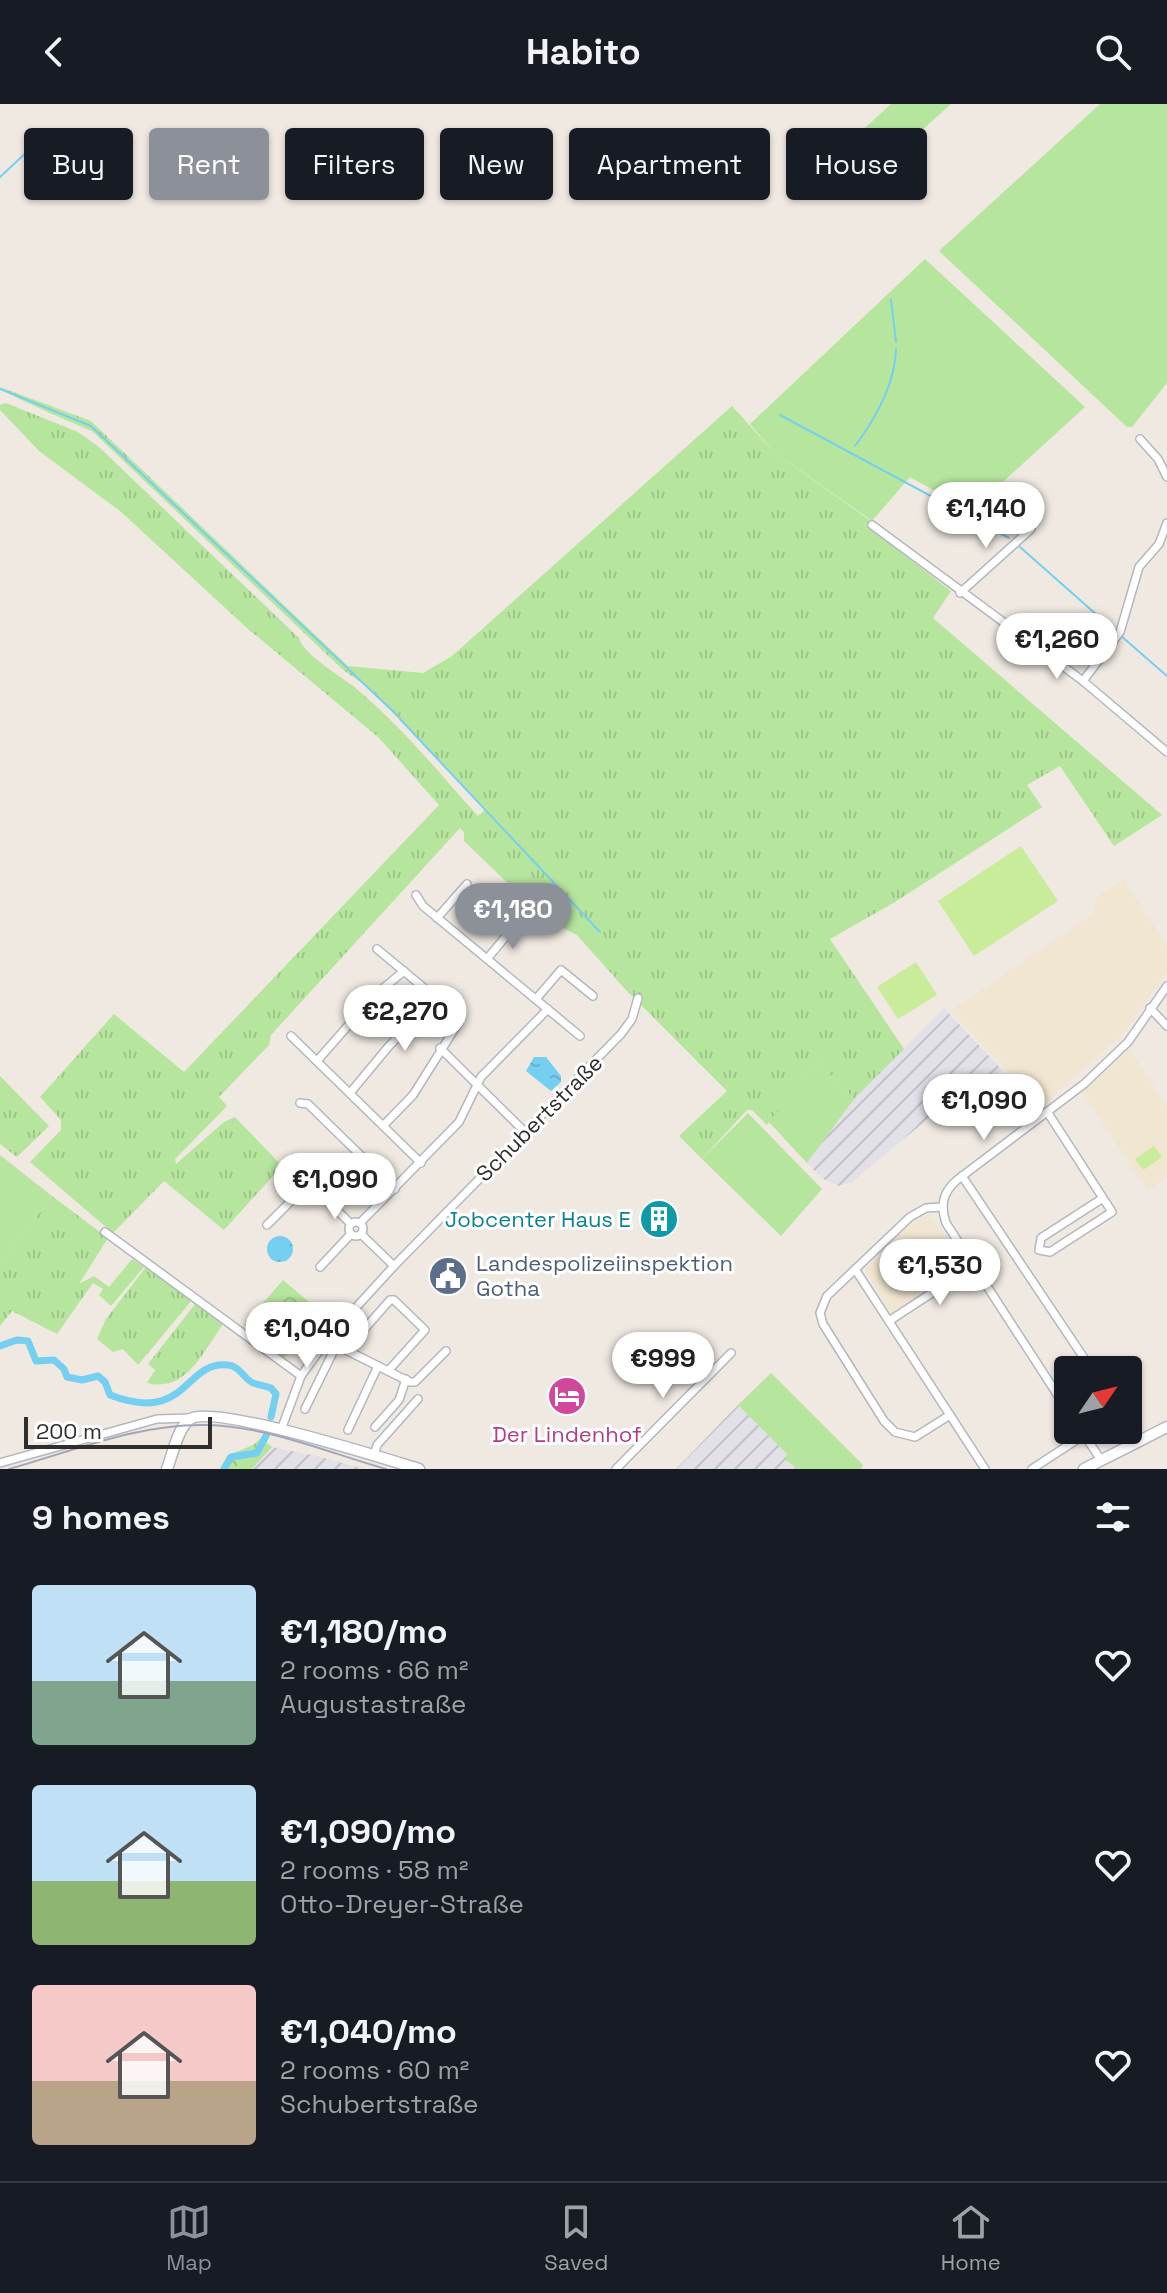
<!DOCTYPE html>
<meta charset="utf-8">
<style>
:root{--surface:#171b24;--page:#242831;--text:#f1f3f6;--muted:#9ea1a6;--line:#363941;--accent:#8c9099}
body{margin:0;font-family:"Space Grotesk",sans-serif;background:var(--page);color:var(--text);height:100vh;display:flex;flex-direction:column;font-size:30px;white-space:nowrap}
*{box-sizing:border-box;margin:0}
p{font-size:26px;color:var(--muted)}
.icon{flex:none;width:44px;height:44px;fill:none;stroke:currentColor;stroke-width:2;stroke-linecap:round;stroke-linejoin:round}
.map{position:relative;height:1365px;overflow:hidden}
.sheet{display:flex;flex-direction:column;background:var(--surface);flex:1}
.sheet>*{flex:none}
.banner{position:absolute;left:24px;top:24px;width:1120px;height:72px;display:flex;gap:16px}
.needle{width:52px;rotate:55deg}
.tools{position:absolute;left:1054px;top:1252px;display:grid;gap:16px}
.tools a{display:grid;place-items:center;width:88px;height:88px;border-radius:8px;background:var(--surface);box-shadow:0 2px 6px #0004;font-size:40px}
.scale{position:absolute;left:24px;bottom:20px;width:188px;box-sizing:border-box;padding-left:8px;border:4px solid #2e2e2e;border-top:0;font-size:22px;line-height:28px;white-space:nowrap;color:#2e2e2e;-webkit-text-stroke:6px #fff;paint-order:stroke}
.price{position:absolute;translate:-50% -68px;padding:0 18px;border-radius:28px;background:#fff;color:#222;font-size:26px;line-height:52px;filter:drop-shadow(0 2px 4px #0008)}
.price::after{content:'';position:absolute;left:50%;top:48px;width:24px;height:18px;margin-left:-12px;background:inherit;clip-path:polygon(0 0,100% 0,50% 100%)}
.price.selected{background:var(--accent);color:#fff}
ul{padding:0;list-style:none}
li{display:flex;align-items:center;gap:24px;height:200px;padding:0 32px}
li span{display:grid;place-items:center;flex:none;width:224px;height:160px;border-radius:8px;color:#555}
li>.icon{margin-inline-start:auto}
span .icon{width:96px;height:96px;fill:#fffc;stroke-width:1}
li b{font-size:34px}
h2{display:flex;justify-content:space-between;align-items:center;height:96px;padding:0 32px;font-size:34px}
.tag{padding:0 28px;border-radius:8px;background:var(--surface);box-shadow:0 2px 6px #0004;font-size:28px;line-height:72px}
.tag.selected{background:var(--accent);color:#fff}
header{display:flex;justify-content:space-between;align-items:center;height:104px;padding:0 32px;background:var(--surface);font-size:36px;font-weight:600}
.tab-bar{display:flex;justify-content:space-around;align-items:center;height:112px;border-top:2px solid var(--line);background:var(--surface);font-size:22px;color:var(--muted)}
.tab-bar a{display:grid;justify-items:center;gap:4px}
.tab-bar .selected{color:var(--accent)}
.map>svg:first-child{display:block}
</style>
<header><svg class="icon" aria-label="back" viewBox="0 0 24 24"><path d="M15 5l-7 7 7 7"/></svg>Habito<svg class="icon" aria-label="search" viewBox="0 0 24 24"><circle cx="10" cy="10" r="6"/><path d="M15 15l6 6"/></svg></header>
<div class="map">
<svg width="1167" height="1365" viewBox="0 0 1167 1365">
<defs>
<pattern id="industrial-furrows" width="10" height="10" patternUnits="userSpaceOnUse" patternTransform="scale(2)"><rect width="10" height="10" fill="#e3e1e8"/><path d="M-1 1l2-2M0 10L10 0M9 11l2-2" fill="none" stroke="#c3c1c7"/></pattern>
<pattern id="grass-tufts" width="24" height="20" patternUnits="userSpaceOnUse" patternTransform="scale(2)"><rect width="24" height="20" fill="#b6e59e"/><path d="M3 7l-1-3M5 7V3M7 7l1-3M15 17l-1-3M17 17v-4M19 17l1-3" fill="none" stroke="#9dc588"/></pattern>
<pattern id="forest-crowns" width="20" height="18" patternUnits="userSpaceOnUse" patternTransform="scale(2)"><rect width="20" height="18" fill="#b6e59e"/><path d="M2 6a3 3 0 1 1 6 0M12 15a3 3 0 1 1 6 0" fill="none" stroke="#9dc588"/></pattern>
<pattern id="water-ripples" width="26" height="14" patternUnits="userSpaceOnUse" patternTransform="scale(2)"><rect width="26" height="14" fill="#75cff0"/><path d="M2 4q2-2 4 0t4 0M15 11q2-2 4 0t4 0" fill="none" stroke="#66b2ce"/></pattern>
</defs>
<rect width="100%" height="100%" fill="#efe9e1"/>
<!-- industrial -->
<g fill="url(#industrial-furrows)">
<path d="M944,904L1002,966L988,978L965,984L852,1078L839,1082L823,1075L807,1059L854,995Z"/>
<path d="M738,1301L788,1351L785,1356L799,1365H676Z"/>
<path d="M272,1343L317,1352L365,1365H252Z"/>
</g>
<!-- education -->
<g fill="#f0e6d1">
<path d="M1124,775L1167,841V868L1124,929L1042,1002L950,907L1093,810L1096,793Z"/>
<path d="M1130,945L1167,1003V1074L1147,1087L1083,989Z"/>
<path d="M930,1110L964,1165L892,1210L865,1165L908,1121Z"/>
</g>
<!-- grass -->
<g fill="url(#grass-tufts)">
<path d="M0,283L91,317L348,562L423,569L452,552L732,302L773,347L872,418L869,424L951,487L933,514L1162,711L1114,742L1060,662L1027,681L1042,703L895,798L830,835L904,945L854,995L818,958L767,1021L752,1006H747L702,1055L679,1032L727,987L625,885L577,831L543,813L464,737V728L460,724L271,931L269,941L219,993L227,1002L175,1055L176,1060L224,1018L235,1013L282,1062L224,1126L164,1077L113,1129L30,1058L61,1026V1016L40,993L114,910L184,968L439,701L378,633L247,524L120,407L39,347L0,306V301L6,299L78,328L99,343L299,534C302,549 340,572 353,582C400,620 438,668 478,712L486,705L370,585L342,565L92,327C76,320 3,290 0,283Z"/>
<path d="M0,972L49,1022L17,1053L0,1040Z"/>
<path d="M52,1092L108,1134L79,1180L94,1172L109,1183L132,1155L144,1163L111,1202L99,1191L103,1185L93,1179L57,1230L12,1207L0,1222V1160Z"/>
<path d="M146,1163L192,1196L138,1261L123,1245L113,1248L97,1235L106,1215Z"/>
<path d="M196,1199L224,1219C203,1247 187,1289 147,1279L155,1266L148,1260Z"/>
</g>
<!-- forest -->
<g fill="url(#forest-crowns)">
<path d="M283,1176L323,1210L283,1255L244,1221Z"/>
<path d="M261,1334L272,1343L252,1365H220L227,1352L253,1341Z"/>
</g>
<!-- garden -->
<g fill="#b6e59e">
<path d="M891,0H951L861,81L832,54Z"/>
<path d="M1100,0H1167V279L1132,323H1127L939,147Z"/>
<path d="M925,155L1085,303L971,407L910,373L872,417L773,347L750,320Z"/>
<path d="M818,958L854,995L807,1059L769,1018Z"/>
<path d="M748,1009L822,1085L781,1132L702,1055Z"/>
<path d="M0,1051L52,1092L0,1160Z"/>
<path d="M771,1269L863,1361L861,1365H799L785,1356L787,1350L738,1301Z"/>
</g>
<!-- pitch -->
<g fill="#c9ec9a">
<path d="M1021,742L1058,797L974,852L938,797Z"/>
<path d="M916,858L937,891L898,915L877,883Z"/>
<path d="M1154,1042L1162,1053L1143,1066L1135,1055Z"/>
</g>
<!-- water -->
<g fill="url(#water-ripples)">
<path d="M534,953H546L561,972V978L551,987L526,967Z"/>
<circle cx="280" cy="1145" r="13"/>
</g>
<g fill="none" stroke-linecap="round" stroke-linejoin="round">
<!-- stream -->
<g stroke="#75cff0" stroke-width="2">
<path d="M0,73L46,30"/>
<path d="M891,196L896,238"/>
<path d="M0,285L91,322L398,612"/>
<path d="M780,311L1009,434"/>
<path d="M855,342C876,314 895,281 896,245"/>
<path d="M1020,443L1115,527"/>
<path d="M1120,531L1167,572"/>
<path d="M400,615L600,828"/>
</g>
<!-- canal -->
<g stroke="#75cff0" stroke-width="7">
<path d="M0,1242L17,1236L28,1237L36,1257L54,1256L64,1265L67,1273L82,1276L98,1272L105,1278L110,1291C188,1321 184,1256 228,1261C240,1262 244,1275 253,1279C259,1281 266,1282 271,1284L276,1290L271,1313"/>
<path d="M224,1365L231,1353L257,1349L268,1328"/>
</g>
<defs>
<g id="minor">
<path d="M1140,335L1158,355L1167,373"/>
<path d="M872,421L1083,577L1167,648"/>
<path d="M960,489L1031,425"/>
<path d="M1083,577L1120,528L1139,463L1159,440L1167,419"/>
<path d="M416,791L423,802L580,932"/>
<path d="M437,814L467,780"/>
<path d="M377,845L458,912L459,918L413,991L383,1022"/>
<path d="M487,855L516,820"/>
<path d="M536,895L561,866L593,892"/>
<path d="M1150,904L1167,922"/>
<path d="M291,932L421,1059"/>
<path d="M440,944L525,1028"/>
<path d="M317,957L375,891L404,867"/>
<path d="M350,989L389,942L437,895"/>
<path d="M300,999L308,1000L395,1085"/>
<path d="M1048,1009L1112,1108L1050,1148L1039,1146L1041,1134L1103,1094"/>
<path d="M962,1072L1092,1266"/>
<path d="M942,1103L926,1104L910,1113L827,1192L820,1209L823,1220L884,1317L895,1328L915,1333L950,1311"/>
<circle cx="356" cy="1125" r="7"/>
<path d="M360,1119L459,1018L481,973L548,905"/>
<path d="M267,1121L309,1079L351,1120"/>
<path d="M105,1128L301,1272"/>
<path d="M361,1130L394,1162"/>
<path d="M320,1163L351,1130"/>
<path d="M855,1165L985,1365"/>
<path d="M889,1217L973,1162"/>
<path d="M329,1233L346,1246L410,1278H415L446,1247"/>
<path d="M346,1246L390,1196H394L425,1226L388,1267"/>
<path d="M305,1305L337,1240"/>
<path d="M1068,1307L946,1119C940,1101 943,1088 957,1076L1084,980L1128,938L1167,882"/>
<path d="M375,1323L399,1296L406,1275"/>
<path d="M281,1326L301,1272L329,1233L394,1162L621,930L632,915L638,894"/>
<path d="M348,1326L378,1262"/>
<path d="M1081,1326L1101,1356"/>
<path d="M374,1352L377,1341L418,1295"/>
<path d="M0,1359L157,1315L191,1314"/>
<path d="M616,1365L731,1249"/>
<path d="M1032,1365L1084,1331"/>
</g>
<g id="secondary">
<path d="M167,1365C172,1352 178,1323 190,1315C213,1300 386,1355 419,1365"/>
<path d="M1084,1365L1167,1323"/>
</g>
</defs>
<!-- minor casing -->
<use href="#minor" stroke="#b4b7c1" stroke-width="10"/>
<!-- secondary casing -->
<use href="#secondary" stroke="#b4b7c1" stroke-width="13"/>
<!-- minor -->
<use href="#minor" stroke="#fff" stroke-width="7"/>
<!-- secondary -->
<use href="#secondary" stroke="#fff" stroke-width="10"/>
<!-- tram -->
<path stroke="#a3a6b8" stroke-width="2" d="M9,1365C73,1347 140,1319 207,1321C267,1322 329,1349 386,1365"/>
</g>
<!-- icons -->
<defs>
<symbol id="building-disc" viewBox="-11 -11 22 22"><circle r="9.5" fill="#0f9aa8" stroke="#fff"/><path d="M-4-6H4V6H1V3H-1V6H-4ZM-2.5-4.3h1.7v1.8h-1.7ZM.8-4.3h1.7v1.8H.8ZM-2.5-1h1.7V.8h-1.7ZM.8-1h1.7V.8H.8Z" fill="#fff"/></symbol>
<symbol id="civic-disc" viewBox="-11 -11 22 22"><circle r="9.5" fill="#5c6f8a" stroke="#fff"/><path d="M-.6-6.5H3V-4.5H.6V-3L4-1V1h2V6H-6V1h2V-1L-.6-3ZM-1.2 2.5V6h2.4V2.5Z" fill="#fff"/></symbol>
<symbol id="hotel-disc" viewBox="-11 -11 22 22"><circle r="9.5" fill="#d1479c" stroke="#fff"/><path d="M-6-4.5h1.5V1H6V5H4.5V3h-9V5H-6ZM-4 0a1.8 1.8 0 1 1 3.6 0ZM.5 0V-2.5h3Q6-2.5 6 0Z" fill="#fff"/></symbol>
</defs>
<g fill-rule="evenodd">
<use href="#building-disc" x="637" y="1093" width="44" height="44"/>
<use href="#civic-disc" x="426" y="1150" width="44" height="44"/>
<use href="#hotel-disc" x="545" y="1270" width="44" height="44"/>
</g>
<g text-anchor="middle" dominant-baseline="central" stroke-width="6" stroke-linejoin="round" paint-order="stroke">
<!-- street labels -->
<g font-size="22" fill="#2e2e2e" stroke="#fff">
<text transform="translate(539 1014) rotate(-45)">Schubertstraße</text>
</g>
<!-- culture labels -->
<g font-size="22" fill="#0d838f" stroke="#fff" text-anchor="end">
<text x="631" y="1115">Jobcenter Haus E</text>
</g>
<!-- service labels -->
<g font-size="22" fill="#4e5e75" stroke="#fff" text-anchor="start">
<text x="476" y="1159">Landespolizeiinspektion<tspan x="476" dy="25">Gotha</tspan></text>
</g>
<!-- hotel labels -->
<g font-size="22" fill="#b23c85" stroke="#fff">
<text x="567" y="1330">Der Lindenhof</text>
</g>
</g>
</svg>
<div class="tools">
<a><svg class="needle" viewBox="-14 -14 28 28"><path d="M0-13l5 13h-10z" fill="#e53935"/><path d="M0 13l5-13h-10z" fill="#9ea1a6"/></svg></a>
</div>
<div class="scale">200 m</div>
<b class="price" style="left:986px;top:446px">€1,140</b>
<b class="price" style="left:1057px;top:577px">€1,260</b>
<b class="price selected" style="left:513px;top:847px">€1,180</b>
<b class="price" style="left:405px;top:949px">€2,270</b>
<b class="price" style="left:984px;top:1038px">€1,090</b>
<b class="price" style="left:335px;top:1117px">€1,090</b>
<b class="price" style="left:940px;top:1203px">€1,530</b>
<b class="price" style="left:307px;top:1266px">€1,040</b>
<b class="price" style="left:663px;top:1296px">€999</b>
<div class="banner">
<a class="tag">Buy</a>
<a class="tag selected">Rent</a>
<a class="tag">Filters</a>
<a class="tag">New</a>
<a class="tag">Apartment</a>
<a class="tag">House</a>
</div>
</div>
<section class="sheet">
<h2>9 homes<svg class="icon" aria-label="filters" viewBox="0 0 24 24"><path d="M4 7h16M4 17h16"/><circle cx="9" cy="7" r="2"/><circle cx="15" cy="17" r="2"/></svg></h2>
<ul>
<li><span style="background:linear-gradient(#bfe0f5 60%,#7fa58c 0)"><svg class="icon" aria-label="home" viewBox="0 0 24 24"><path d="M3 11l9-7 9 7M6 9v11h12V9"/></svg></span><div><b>€1,180/mo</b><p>2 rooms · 66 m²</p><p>Augustastraße</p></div><svg class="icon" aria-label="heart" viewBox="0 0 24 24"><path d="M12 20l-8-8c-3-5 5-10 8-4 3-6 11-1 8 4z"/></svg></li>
<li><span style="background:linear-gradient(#bfe0f5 60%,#8fb573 0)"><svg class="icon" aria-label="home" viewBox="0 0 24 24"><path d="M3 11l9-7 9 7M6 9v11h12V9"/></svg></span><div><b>€1,090/mo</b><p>2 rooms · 58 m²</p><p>Otto-Dreyer-Straße</p></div><svg class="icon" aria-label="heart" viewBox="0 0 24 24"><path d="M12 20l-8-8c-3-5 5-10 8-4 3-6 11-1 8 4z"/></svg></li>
<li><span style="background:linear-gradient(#f6c9c9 60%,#b9a48a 0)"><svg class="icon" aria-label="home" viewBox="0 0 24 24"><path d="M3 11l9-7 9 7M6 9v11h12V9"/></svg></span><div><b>€1,040/mo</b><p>2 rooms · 60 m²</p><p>Schubertstraße</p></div><svg class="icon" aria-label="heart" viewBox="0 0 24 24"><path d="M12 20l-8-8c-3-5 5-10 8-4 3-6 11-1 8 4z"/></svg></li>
</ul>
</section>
<nav class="tab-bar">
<a class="selected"><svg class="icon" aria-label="map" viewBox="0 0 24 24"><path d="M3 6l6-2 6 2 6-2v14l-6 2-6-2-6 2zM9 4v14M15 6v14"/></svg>Map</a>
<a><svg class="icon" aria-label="saved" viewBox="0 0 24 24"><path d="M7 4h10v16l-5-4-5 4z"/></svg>Saved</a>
<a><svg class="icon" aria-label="home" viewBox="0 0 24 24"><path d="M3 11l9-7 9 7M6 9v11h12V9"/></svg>Home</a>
</nav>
